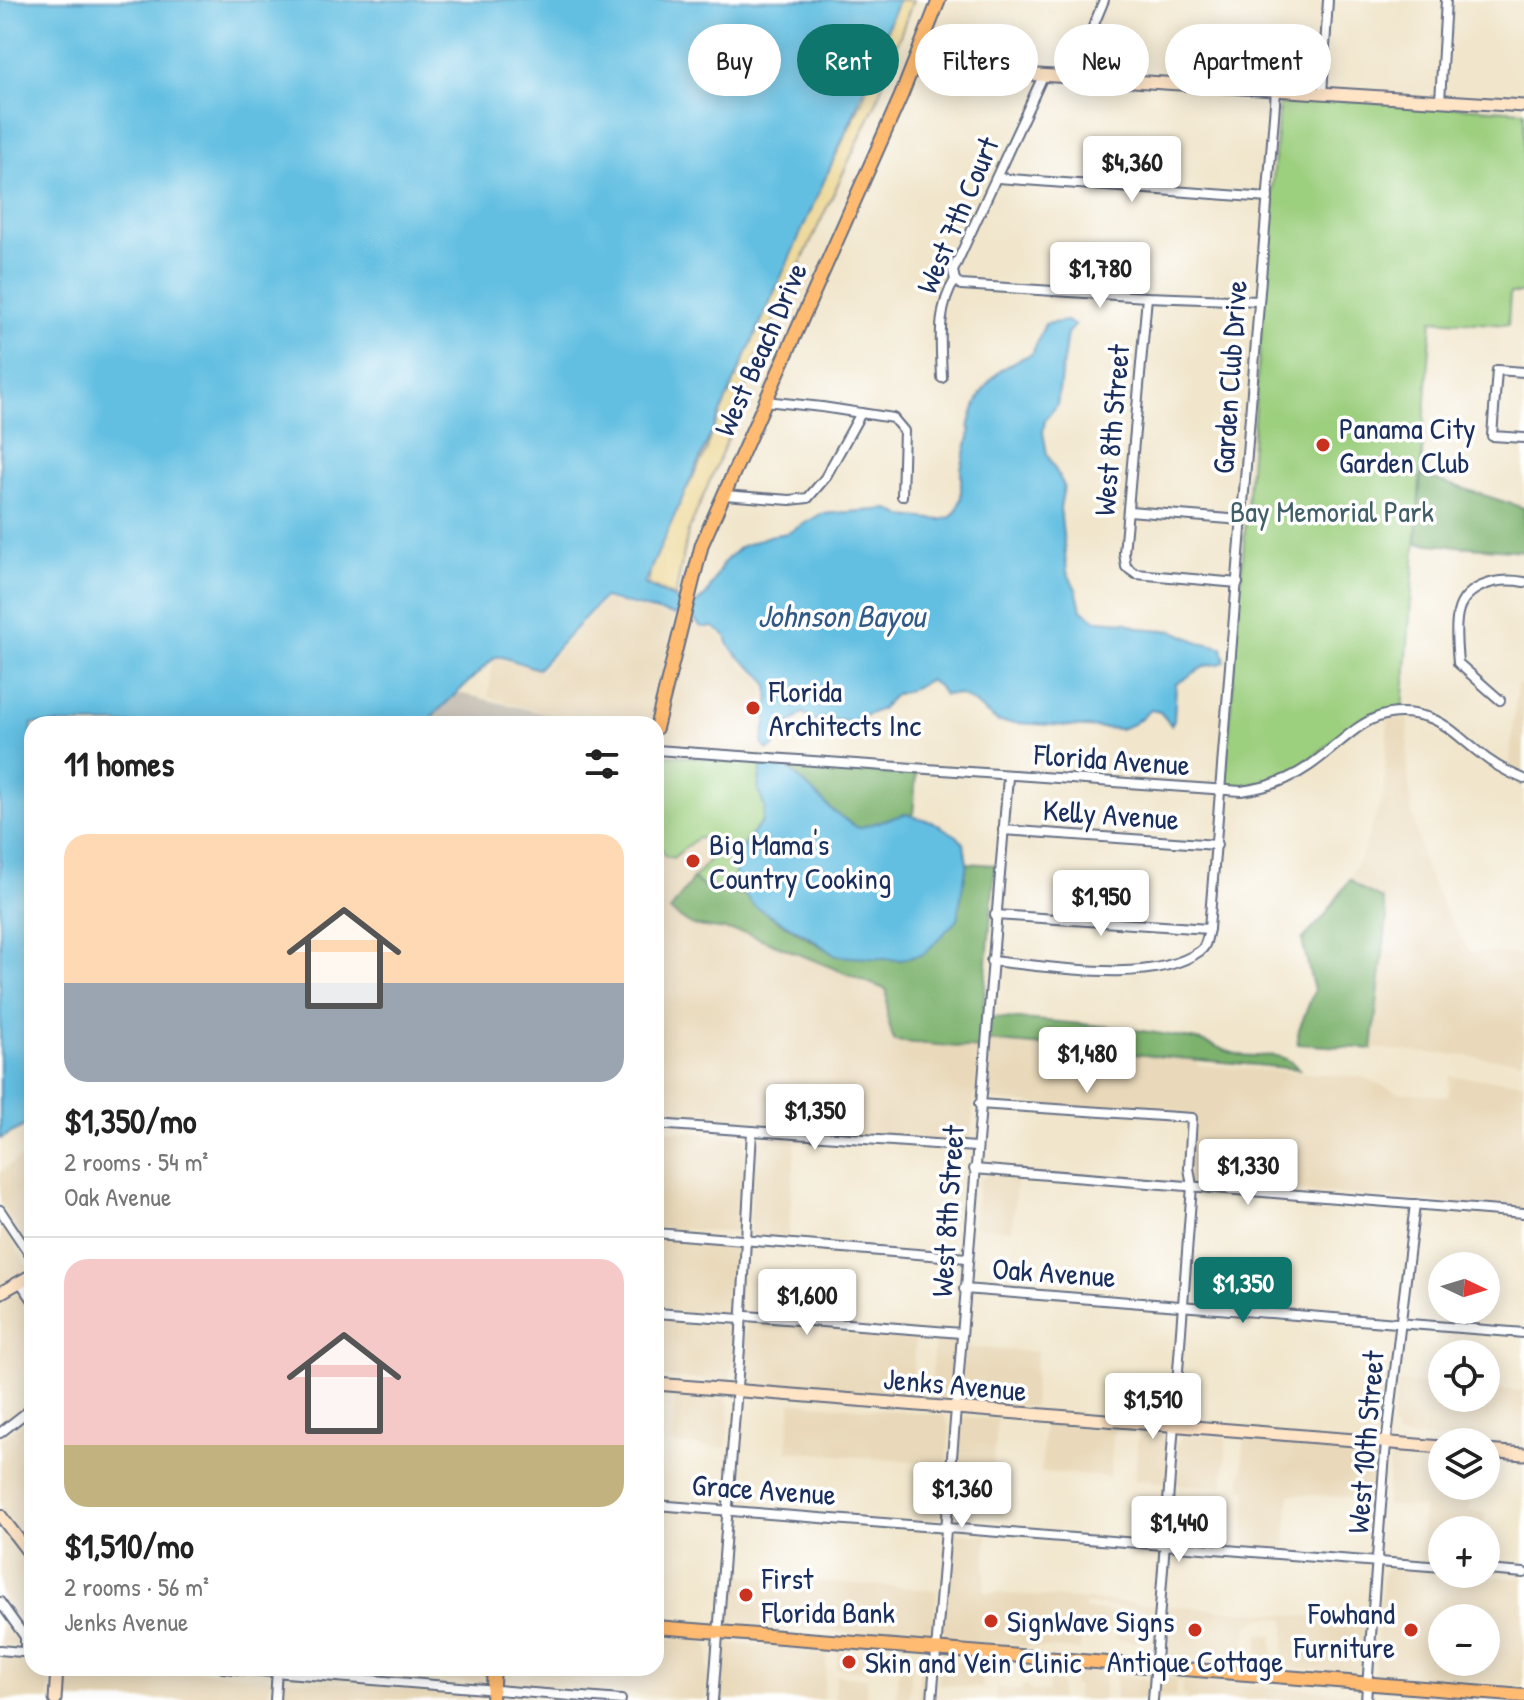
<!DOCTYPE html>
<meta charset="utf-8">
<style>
:root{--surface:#fff;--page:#f6f6f6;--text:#222;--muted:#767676;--line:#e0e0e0;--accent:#0f766e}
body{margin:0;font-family:"Patrick Hand",sans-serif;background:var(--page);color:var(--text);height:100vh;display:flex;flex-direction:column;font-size:30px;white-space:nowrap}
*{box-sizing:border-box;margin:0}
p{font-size:26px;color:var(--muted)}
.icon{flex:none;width:44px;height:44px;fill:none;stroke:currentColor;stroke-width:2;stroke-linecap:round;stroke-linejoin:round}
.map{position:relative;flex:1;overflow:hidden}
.details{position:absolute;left:24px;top:716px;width:640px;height:960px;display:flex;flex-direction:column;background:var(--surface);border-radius:24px;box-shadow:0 4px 20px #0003}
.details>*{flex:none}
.guide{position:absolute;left:688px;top:24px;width:716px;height:72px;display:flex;gap:16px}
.needle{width:52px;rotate:94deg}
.fabs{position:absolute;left:1428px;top:1252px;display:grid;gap:16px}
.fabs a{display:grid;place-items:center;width:72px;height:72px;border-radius:50%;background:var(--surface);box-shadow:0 4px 20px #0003;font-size:40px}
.price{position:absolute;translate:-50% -68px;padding:0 18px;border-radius:8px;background:#fff;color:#222;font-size:26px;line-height:52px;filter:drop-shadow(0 2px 4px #0008)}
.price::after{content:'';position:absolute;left:50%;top:48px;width:24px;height:18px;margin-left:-12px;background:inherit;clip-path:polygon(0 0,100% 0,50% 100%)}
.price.current{background:var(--accent);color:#fff}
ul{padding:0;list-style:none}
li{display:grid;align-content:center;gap:16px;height:424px;padding:0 40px}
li+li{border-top:2px solid var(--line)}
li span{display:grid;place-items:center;height:248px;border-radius:24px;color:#555}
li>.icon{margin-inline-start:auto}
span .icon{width:144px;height:144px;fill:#fffc;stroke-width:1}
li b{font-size:34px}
h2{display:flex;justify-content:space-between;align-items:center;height:96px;padding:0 40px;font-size:34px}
.pill{padding:0 28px;border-radius:36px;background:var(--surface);box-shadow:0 4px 20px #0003;font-size:28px;line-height:72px}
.pill.current{background:var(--accent);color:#fff}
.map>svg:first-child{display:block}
</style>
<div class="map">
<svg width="1524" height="1700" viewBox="0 0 1524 1700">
<rect width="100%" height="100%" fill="#fff"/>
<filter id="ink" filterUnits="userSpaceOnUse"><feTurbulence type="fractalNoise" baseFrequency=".0125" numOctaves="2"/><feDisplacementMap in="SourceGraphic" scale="16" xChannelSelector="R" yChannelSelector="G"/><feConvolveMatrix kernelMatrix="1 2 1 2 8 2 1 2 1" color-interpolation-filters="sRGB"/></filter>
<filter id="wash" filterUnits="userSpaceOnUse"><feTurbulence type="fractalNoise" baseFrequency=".006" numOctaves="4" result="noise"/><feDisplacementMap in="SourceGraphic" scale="32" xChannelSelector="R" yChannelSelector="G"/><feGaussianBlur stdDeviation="1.8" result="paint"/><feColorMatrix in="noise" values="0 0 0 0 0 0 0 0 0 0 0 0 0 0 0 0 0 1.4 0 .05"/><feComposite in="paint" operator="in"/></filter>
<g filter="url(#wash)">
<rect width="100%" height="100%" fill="#f1e6cc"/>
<!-- built -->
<g fill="#e9d9ba" fill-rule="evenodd">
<path d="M604,601L675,618L652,724H588L488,697L494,658L541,671Z"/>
<path d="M687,622L702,630H712L722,638L725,647L739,660L743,668L757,676L764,687L763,722L758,743L765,755L657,747Z"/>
<path d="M1517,685L1524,686V774L1509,768Z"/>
<path d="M1400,718L1411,719L1409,720L1407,766L1412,813L1424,865L1443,907L1470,951L1524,955V1061L1331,1045L1302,940L1313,930L1338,899L1362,854L1384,793L1388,719Z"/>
<path d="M656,838L665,856L698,838H710L720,847L686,887L671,912L691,925L747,933L888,990L887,1017L894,1041L980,1049L970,1143L656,1120Z"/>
<path d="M988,1041L1197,1055V1065L1363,1077L1397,1092L1448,1096L1450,1076L1524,1082V1209L1200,1183L1192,1172L1193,1118L989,1100L985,1097Z"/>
<path d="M656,1129L746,1138L740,1233L656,1228Z"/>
<path d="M762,1137L796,1140L788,1240L750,1237L749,1234L755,1145Z"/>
<path d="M21,1157L32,1176V1250L0,1202V1172Z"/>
<path d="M992,1174L1017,1176L1012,1230L973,1226L979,1180Z"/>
<path d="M0,1220L28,1268L0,1288Z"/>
<path d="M656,1236L733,1242L739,1245L742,1257L737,1312L730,1316L656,1310Z"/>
<path d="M19,1289L32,1305V1402L0,1426V1303Z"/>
<path d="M656,1318L734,1325L737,1329L730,1381L656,1377Z"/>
<path d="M754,1319L916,1331L911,1397L747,1383L742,1370L746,1320Z"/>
<path d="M935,1333L954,1335L957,1339L952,1391L945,1399H930Z"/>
<path d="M964,1347L1037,1352L1033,1407L966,1401L961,1386Z"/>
<path d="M1398,1382L1442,1385V1398H1486V1388L1524,1391V1446L1397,1436L1392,1424Z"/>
<path d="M676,1393L727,1399L729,1408L727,1448L672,1444Z"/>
<path d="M791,1402L944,1415L950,1429L947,1462L943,1464L787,1451Z"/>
<path d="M32,1416V1550L0,1506V1440Z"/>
<path d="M966,1417L997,1419L993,1468L956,1463L960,1423Z"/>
<path d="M1044,1423L1114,1428L1110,1477L1041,1472Z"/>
<path d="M1138,1431L1165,1434L1168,1446L1166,1483L1135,1480Z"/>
<path d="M1183,1435L1227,1437L1223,1487L1173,1484L1176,1446Z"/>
<path d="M1244,1439L1373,1449L1378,1455V1499L1290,1494L1285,1549L1243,1546L1247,1490L1241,1489Z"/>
<path d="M1397,1451L1442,1454V1486H1470L1469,1511L1486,1513L1484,1530H1442V1563L1421,1561L1424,1508L1386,1505L1390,1460L1393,1452Z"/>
<path d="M1,1526L32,1563V1647H28L24,1629L26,1626L0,1593Z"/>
<path d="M950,1532L987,1535L984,1592L1157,1605L1155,1624L1154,1633L1152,1647L1155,1628L1149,1627V1624H1155L1156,1612L1085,1604V1609L1144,1615L1142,1642L1115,1640L1116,1622L1110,1621L1109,1631L1082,1629L1080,1651L946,1639L942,1628Z"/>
<path d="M1389,1567L1442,1571V1574L1524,1578V1687L1374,1674L1383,1573ZM1442,1618H1486V1662H1442Z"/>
<path d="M731,1575L937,1590L934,1627L930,1635L923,1638L730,1624L725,1617Z"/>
<path d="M1164,1605L1368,1621L1364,1667L1355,1673L1169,1658L1164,1655L1162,1649ZM1273,1617L1286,1619L1282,1667L1269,1666L1273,1658V1635L1259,1634L1257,1657H1253V1665L1243,1664L1248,1627L1259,1619Z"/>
<path d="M0,1612L21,1640L19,1645L0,1644Z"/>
<path d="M656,1636L699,1640L708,1644L710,1650L705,1700L501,1683L502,1668H656Z"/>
<path d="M730,1643L921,1658L924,1659L930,1669L928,1700H918L920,1660L869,1654L867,1671L836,1669L838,1652L834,1651L827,1653L823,1700H719L723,1650L725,1645Z"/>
<path d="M0,1656L32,1659V1668H50L48,1700H0Z"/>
<path d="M947,1661L990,1664L991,1667H984L982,1687L989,1689L938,1684L939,1670Z"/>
<path d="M899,1664L912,1666L909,1700H896Z"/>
<path d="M999,1667L997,1688L1020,1690L1023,1685H1028L1030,1691L1048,1692L1051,1668L1062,1669L1060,1700H995Z"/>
<path d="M64,1668H152L267,1677L270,1679L268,1700H61Z"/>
<path d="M296,1668H487L486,1681L483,1683Z"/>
<path d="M1076,1670L1105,1673L1103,1700H1075L1077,1686L1073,1685Z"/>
<path d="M1115,1674L1146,1679L1150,1690L1149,1700H1116Z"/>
<path d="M836,1675L867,1678L866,1700H834Z"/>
<path d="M1166,1678L1352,1693L1360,1700H1186L1187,1695H1182L1183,1682L1177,1681L1175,1697L1159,1696L1157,1700L1160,1682Z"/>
<path d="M287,1679L482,1694L485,1700H282L283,1681Z"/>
</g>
<!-- industrial -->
<path fill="#c9c3b8" d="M459,693L589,724H424Z"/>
<!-- green -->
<g fill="#9ccf7e" stroke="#5c7f6e" stroke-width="2">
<path d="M1288,97L1524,111V293H1510L1508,325L1432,320L1403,709C1350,711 1336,746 1296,769C1276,781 1253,785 1230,787L1225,780L1279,105L1284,98Z"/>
<path d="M656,754L762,763L758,790L765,808L762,822L746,841L735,872L737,884L746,895L709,890L693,879L719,848L711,839L697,838L673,858L665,856L656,838Z"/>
</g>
<!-- forest -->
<g fill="#7db26d" stroke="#4c7066" stroke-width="2">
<path d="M1421,475L1524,508V551L1416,543Z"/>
<path d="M785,765L916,774L913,816L906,814L858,828L834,812Z"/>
<path d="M967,863L995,865L980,1049L894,1041L887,1017V990L747,933L691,925L670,911L693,879L709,891L746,895C762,916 811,938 836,956L957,920Z"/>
<path d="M1350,879L1360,888L1382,899L1387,918L1372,1049L1298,1044L1297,1035L1314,991L1302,940L1323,918Z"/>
<path d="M990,1017C1056,1021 1132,1027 1197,1040C1211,1043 1223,1051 1237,1054C1265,1061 1276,1046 1299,1069L988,1041Z"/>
</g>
<!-- sand -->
<path fill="#eeda9e" stroke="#84847e" stroke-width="2" d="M898,0H913L875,105L755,361L739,412L688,532L675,597L648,585L653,553L707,450L716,405L862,101Z"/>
<!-- water -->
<g fill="#64bfe2" stroke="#4077a0" stroke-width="2">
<path d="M0,0H898L853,116L644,584L680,601L695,605L707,594L723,563L740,547L769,536L788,533L821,514L889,509L903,516L941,520L951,517L957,510L961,498V469L971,429L969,428C978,388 994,368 1032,354L1045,324L1067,321L1075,326L1067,333L1057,405L1045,420L1043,432L1047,454L1064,486L1060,508L1067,572L1076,589L1081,609L1097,620L1125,622L1140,628L1174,631L1199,642L1222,647L1225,661C1219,666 1214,663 1206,666C1200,668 1184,680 1176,684L1174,720L1171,725L1160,712L1151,710L1133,724L1120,729L999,722C979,711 969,690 944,695L939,687L928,680L910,690L896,694L881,709L851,722L821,718L815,721L803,713L789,725L773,748L767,750L762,744C765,730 770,701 768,687C765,670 730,660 726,636L713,627H701L692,617L677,613L674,615L603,598L538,669L502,657H495L424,724H32V1122L0,1139Z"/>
<path d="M762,763L785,765L834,812L858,828L906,814L933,822L957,836L964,844L967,863L957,920L924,954L900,960L836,956L811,938L754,906L737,884L735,872L746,841L762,822L765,808L758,790Z"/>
</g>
</g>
<g filter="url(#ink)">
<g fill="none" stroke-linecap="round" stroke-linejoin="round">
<defs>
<g id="street">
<path d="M1072,78L1104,0"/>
<path d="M1322,94L1328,0"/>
<path d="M1440,101L1446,0"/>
<path d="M998,178L1268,198"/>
<path d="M955,280L961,285L1147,297L1259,301"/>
<path d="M1147,297L1124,553L1126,567L1136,574L1238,583"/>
<path d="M1524,372L1497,370L1492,436L1524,438"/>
<path d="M942,378C941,344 936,310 955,280L953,271L1043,76"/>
<path d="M765,401L822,407L893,418L904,431L902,496"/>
<path d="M724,495L790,500L808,498L825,478L861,413"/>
<path d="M1129,511L1242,520"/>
<path d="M1500,700L1458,663C1457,649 1455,634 1457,619C1460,586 1496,577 1524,582"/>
<path d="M656,750L1241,791C1265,788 1289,780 1309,766C1349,739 1371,700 1427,717C1447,723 1461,739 1477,751C1491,763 1507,772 1524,779"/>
<path d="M1003,830L1217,845"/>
<path d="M995,915L1209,929"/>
<path d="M991,961C1047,966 1152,986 1200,951C1207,946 1207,936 1209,929L1276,91"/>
<path d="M979,1104L1192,1118L1189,1168L1192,1186L1153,1700"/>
<path d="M656,1124L976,1147"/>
<path d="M974,1169L1524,1213"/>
<path d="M0,1210L32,1258"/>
<path d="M656,1233L967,1258"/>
<path d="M20,1282L32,1299"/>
<path d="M964,1289L1524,1333"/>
<path d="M656,1313L741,1319L746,1316L961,1333"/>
<path d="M0,1433L32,1408"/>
<path d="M656,1505L1442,1567"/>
<path d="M1486,1570L1524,1573"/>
<path d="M0,1602L25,1637V1652"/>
<path d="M0,1650L32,1653"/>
<path d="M223,1668L621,1700"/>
<path d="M275,1700L277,1669"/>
<path d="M713,1700L740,1348L752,1131"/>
<path d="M932,1700L1008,777"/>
<path d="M1366,1700L1385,1454L1415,1204"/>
</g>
<g id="secondary">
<path d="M913,67L1524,106"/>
<path d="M0,1293L32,1275"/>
<path d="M656,1384L1442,1447"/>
<path d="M1486,1451L1524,1454"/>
<path d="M0,1515L32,1557"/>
<path d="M55,1700L57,1668"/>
</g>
<g id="primary">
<path d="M656,728L702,544L901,96L939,0"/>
<path d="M656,1627L1524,1696"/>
<path d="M492,1700L494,1668"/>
</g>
</defs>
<!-- street casing -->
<use href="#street" stroke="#666f84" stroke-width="12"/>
<!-- secondary casing -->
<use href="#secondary" stroke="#666f84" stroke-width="15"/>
<!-- primary casing -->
<use href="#primary" stroke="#666f84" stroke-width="16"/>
<!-- street -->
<use href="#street" stroke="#fff" stroke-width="8"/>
<!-- secondary -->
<use href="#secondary" stroke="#ffe4c6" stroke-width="11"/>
<!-- primary -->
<use href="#primary" stroke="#ffbb71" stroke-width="12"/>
</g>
</g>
<!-- markers -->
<g fill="#c8321e" stroke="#fff" stroke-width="3">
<circle cx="1323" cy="445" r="8"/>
<circle cx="753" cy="708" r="8"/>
<circle cx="693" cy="861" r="8"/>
<circle cx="746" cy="1595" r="8"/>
<circle cx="991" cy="1621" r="8"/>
<circle cx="1195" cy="1630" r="8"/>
<circle cx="1411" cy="1630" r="8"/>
<circle cx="849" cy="1662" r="8"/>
</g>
<g text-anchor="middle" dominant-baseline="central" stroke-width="7" stroke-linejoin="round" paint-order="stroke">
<!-- street labels -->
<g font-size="30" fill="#1b2f5e" stroke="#fff">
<text transform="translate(957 215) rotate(-67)">West 7th Court</text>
<text transform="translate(760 349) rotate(-66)">West Beach Drive</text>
<text transform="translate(1229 377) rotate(-86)">Garden Club Drive</text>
<text transform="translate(1111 430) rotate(-85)">West 8th Street</text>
<text transform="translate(1112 759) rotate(4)">Florida Avenue</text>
<text transform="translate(1111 814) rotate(4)">Kelly Avenue</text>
<text transform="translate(947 1211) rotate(-86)">West 8th Street</text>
<text transform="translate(1054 1272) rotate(4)">Oak Avenue</text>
<text transform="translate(955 1384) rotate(5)">Jenks Avenue</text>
<text transform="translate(1365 1442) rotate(-85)">West 10th Street</text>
<text transform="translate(764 1489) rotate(4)">Grace Avenue</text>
</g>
<!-- poi labels -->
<g font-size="30" fill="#1b2f5e" stroke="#fff" text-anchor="start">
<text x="1339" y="428">Panama City<tspan x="1339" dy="34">Garden Club</tspan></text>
<text x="769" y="691">Florida<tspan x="769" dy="34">Architects Inc</tspan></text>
<text x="709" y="844">Big Mama's<tspan x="709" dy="34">Country Cooking</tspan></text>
<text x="762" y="1578">First<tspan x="762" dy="34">Florida Bank</tspan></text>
<text x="1395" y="1613" text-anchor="end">Fowhand<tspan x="1395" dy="34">Furniture</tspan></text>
<text x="1007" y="1621">SignWave Signs</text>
<text x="1195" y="1661" text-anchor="middle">Antique Cottage</text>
<text x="865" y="1662">Skin and Vein Clinic</text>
</g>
<!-- park labels -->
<g font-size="30" fill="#425f68" stroke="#fff">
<text x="1332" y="511">Bay Memorial Park</text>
</g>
<!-- water labels -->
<g font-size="32" font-style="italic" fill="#315a86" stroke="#fff">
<text x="841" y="615">Johnson Bayou</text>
</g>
</g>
</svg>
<div class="fabs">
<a><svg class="needle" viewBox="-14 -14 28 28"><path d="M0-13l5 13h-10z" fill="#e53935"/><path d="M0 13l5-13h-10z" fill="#767676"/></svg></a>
<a><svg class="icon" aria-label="locate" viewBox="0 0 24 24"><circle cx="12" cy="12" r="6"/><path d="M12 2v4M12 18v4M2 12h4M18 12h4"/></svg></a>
<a><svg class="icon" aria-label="layers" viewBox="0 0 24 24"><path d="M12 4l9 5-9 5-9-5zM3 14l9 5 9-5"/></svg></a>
<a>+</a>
<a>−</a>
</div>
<b class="price" style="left:1132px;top:204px">$4,360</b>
<b class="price" style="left:1100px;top:310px">$1,780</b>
<b class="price" style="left:1101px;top:938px">$1,950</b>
<b class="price" style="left:1087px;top:1095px">$1,480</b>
<b class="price" style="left:815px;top:1152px">$1,350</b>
<b class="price" style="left:1248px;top:1207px">$1,330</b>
<b class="price current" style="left:1243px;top:1325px">$1,350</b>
<b class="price" style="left:807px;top:1337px">$1,600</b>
<b class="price" style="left:1153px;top:1441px">$1,510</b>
<b class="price" style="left:962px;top:1530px">$1,360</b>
<b class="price" style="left:1179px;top:1564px">$1,440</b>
<div class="guide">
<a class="pill">Buy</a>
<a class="pill current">Rent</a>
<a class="pill">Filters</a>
<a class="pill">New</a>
<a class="pill">Apartment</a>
</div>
<section class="details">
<h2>11 homes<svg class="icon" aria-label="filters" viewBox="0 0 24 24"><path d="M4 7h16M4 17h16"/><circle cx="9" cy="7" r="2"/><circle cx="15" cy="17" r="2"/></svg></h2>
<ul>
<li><span style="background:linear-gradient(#ffd9b3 60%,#9aa5b1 0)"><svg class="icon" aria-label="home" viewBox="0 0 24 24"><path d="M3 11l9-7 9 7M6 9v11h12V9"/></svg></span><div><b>$1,350/mo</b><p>2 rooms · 54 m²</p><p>Oak Avenue</p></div></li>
<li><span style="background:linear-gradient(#f6c9c9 75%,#c2b280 0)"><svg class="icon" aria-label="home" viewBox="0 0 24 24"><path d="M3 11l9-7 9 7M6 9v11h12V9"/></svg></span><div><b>$1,510/mo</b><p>2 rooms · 56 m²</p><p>Jenks Avenue</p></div></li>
</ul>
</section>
</div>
